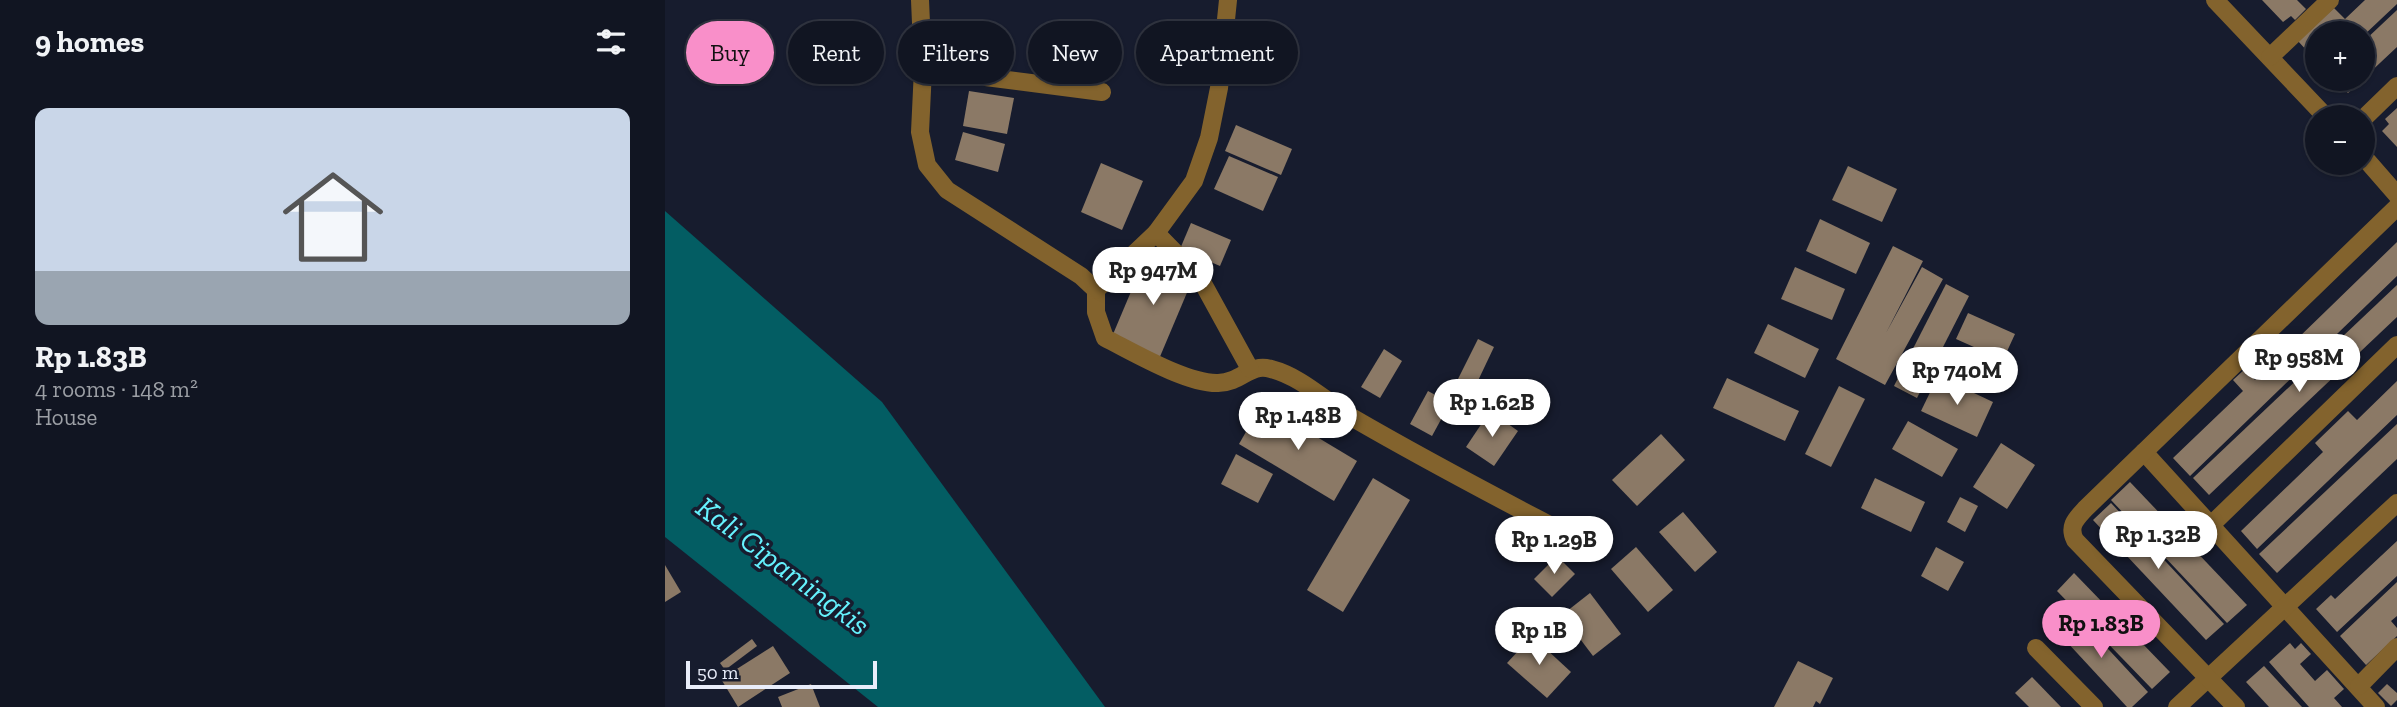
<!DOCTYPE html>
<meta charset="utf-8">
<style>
:root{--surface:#111522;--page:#1a1e2a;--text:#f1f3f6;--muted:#9c9fa5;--line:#303440;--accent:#f98fc9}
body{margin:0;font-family:"Zilla Slab",serif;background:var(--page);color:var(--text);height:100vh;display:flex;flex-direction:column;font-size:26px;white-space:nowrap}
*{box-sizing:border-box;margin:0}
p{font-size:23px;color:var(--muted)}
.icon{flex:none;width:38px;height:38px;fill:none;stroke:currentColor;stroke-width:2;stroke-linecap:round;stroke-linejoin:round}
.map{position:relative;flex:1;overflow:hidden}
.side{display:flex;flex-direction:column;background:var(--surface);width:665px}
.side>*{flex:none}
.guide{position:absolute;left:21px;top:21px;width:665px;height:63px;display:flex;gap:14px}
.fabs{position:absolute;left:1640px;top:21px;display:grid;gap:14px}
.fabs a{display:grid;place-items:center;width:70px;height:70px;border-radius:50%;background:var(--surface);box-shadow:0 2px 5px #0004,0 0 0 2px var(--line);font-size:35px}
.scale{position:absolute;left:21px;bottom:18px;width:191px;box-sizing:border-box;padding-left:7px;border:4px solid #e9edfa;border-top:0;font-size:19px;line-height:24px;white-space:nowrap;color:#e9edfa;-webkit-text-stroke:5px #171c2e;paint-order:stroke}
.price{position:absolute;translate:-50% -60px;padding:0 16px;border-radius:24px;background:#fff;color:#222;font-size:23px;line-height:46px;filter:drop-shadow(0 2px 4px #0008)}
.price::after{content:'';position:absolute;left:50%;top:42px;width:21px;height:16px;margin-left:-10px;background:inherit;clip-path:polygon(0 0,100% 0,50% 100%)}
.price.current{background:var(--accent);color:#111}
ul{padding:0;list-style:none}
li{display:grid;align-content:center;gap:14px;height:371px;padding:0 35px}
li+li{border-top:2px solid var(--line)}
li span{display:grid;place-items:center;height:217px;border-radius:14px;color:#555}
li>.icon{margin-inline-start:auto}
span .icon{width:126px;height:126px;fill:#fffc;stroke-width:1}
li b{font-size:30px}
h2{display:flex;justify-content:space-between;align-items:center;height:84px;padding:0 35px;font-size:30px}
.chip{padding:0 24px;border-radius:32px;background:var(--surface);box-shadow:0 2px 5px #0004,0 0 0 2px var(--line);font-size:24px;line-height:63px}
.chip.current{background:var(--accent);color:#111}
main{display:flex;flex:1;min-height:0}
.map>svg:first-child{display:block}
</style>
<main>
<section class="side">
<h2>9 homes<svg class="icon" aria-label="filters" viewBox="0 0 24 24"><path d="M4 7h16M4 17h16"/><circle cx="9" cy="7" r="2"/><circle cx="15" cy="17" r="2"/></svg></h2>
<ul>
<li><span style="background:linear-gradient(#c9d6e8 75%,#9aa5b1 0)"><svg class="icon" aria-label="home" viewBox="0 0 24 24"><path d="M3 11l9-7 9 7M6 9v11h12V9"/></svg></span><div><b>Rp 1.83B</b><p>4 rooms · 148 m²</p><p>House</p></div></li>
</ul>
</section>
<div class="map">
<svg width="1732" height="707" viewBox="0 0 1732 707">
<rect width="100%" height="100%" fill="#171c2e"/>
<!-- water -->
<path fill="#035d63" d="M0,211L217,402L440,707H213L0,537Z"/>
<!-- building -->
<g fill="#8b7966">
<path d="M1597,0H1632L1641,9L1630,20L1626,16L1618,22Z"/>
<path d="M1700,0H1732V4L1698,36V33H1652V62L1633,41L1669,8L1680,19Z"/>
<path d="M1732,10V47L1683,93L1669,79H1698V42Z"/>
<path d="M304,91L349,98L342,134L298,126Z"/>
<path d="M1732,108V147L1717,131L1724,124L1720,119Z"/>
<path d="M571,125L627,149L616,175L560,151Z"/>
<path d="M298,132L340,144L333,172L290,160Z"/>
<path d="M564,156L613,177L598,211L549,189Z"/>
<path d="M436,163L478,181L457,230L416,212Z"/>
<path d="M1183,166L1232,189L1217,222L1167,200Z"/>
<path d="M1155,219L1205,243L1191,274L1141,251Z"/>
<path d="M526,223L566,240L555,266L515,249Z"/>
<path d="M1732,242V276L1525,476L1508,458L1578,391L1568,380L1580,369L1590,380Z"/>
<path d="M1228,246L1258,261L1221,333L1257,267L1278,279L1220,385L1171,359Z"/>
<path d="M481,256L529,276L494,359L446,339Z"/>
<path d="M1130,267L1180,289L1167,320L1116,299Z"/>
<path d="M1281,284L1304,296L1252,398L1229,386Z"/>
<path d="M1732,285V317L1544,495L1528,478Z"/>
<path d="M1303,313L1350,334L1338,360L1291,339Z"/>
<path d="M1103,324L1154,349L1140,378L1089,353Z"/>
<path d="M813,339L829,347L810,387L793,379Z"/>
<path d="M719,349L737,361L715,398L696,387Z"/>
<path d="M1273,376L1328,402L1312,437L1256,411Z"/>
<path d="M1062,378L1134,411L1120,441L1048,408Z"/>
<path d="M1732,381V415L1592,549L1576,531L1658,452L1650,443L1683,411L1692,420Z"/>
<path d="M1174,386L1200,399L1166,467L1140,454Z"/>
<path d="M763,391L785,403L767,436L745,424Z"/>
<path d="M597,404L692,461L669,501L574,444Z"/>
<path d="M825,411L853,431L829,466L801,447Z"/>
<path d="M1243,421L1293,449L1277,477L1227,449Z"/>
<path d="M1732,424V459L1612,573L1594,554Z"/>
<path d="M996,434L1020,460L972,506L947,480Z"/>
<path d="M1336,443L1370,465L1342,509L1308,487Z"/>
<path d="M571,454L608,474L593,503L556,484Z"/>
<path d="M708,478L745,500L678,612L642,590Z"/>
<path d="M1210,478L1260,502L1246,532L1196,508Z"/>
<path d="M1465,482L1582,605L1562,623L1446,500Z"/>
<path d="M1295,497L1313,506L1300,532L1282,522Z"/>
<path d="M1446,503L1559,624L1541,640L1428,520Z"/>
<path d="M1018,512L1052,552L1030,572L994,532Z"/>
<path d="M1732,541V576L1672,632L1651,609L1666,595L1670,599Z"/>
<path d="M971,547L1008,590L983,612L946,569Z"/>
<path d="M1271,547L1299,562L1283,591L1256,576Z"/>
<path d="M892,556L910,574L887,597L869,579Z"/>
<path d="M0,565L16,592L0,602Z"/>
<path d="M1409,573L1505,672L1487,689L1392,591Z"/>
<path d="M1732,582V616L1726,621L1732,628V636L1701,665L1675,636Z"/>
<path d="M925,593L956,634L928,656L897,615Z"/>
<path d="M1407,610L1483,692L1467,707H1462L1388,627Z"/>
<path d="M867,636L906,672L882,698L842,663Z"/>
<path d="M87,639L92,646L60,670L55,663Z"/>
<path d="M1625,643L1630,649L1636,643L1646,654L1635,664L1650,681L1662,670L1679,689L1669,698L1677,707H1644L1604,662Z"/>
<path d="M108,646L125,673L73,707L56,679Z"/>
<path d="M1133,661L1168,678L1155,704L1151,701L1148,707H1109Z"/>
<path d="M1599,666L1637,707H1604L1581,682Z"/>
<path d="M1367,677L1396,707H1364L1350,693Z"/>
<path d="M146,684L155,707H117L113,697Z"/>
<path d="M1722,684L1732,693V700L1726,706L1713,693Z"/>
</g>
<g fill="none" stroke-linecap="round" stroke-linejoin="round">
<!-- street -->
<g stroke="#83632d" stroke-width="18">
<path d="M255,0L258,69L255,132L262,165L282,190L416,276L431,290V312L440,338C468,352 522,384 553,383C578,382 584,363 606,369C637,377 661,402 688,418C757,458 827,495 898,532"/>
<path d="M1550,0L1661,117"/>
<path d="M1605,57L1665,0"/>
<path d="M258,69L437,92"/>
<path d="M1698,119L1732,86"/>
<path d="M1698,156L1732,195"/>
<path d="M491,233L535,278L585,369"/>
<path d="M431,290L491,233L529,181L544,138L554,88L563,0"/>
<path d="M1479,452L1711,707"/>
<path d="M1546,525L1732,345"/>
<path d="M1371,648L1429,707"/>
<path d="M1694,686L1732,647"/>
<path d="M1512,707L1732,503"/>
<path d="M1571,707L1410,540C1403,526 1411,519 1420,509L1732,207"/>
</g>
</g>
<g text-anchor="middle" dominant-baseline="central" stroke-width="7" stroke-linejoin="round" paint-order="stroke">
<!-- water labels -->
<g font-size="30" font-style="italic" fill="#65f2fe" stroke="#171c2e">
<text transform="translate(118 566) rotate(37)">Kali Cipamingkis</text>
</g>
</g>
</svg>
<div class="fabs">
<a>+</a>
<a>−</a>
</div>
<div class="scale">50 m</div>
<b class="price" style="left:488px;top:307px">Rp 947M</b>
<b class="price" style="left:1634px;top:394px">Rp 958M</b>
<b class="price" style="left:1292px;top:407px">Rp 740M</b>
<b class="price" style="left:827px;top:439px">Rp 1.62B</b>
<b class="price" style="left:633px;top:452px">Rp 1.48B</b>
<b class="price" style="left:1493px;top:571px">Rp 1.32B</b>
<b class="price" style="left:889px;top:576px">Rp 1.29B</b>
<b class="price current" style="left:1436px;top:660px">Rp 1.83B</b>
<b class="price" style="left:874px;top:667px">Rp 1B</b>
<div class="guide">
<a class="chip current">Buy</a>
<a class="chip">Rent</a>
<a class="chip">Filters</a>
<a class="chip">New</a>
<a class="chip">Apartment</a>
</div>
</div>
</main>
